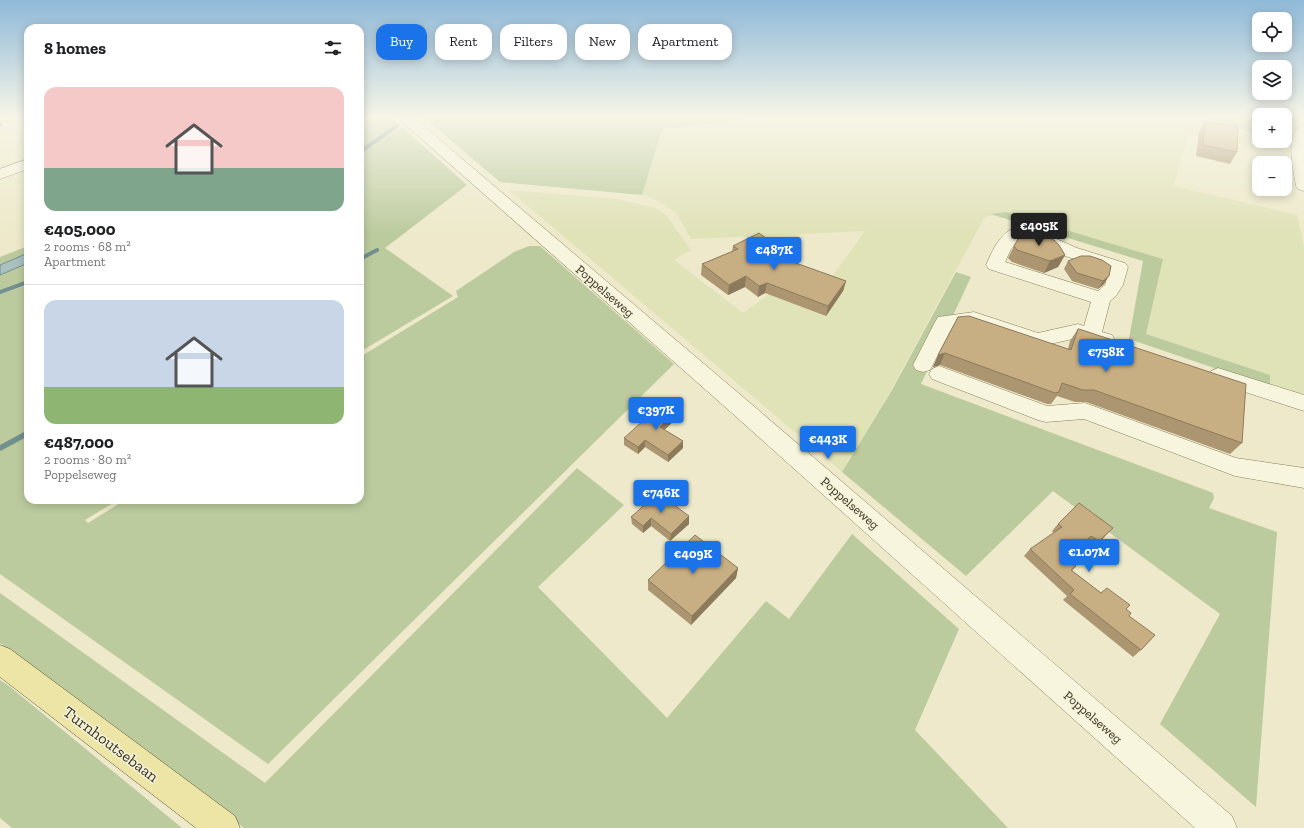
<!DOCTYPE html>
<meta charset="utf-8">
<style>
:root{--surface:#fff;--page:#f6f6f6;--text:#202124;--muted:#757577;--line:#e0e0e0;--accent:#1a73e8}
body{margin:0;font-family:"Zilla Slab",serif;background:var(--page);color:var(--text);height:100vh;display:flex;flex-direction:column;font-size:15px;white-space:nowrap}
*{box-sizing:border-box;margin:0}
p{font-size:13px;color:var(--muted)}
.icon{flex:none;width:22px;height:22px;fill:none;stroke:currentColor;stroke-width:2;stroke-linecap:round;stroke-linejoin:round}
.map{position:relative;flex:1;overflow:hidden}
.sheet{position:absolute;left:24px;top:24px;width:340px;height:480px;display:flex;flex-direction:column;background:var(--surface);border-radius:12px;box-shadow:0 2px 10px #0003}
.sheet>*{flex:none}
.banner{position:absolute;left:376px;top:24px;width:380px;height:36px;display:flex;gap:8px}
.controls{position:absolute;left:1252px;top:12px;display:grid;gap:8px}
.controls a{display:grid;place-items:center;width:40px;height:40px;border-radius:8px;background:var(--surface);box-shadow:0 2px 10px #0003;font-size:20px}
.price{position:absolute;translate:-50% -34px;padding:0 9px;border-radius:4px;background:var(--accent);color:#fff;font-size:13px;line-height:26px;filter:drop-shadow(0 1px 2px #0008)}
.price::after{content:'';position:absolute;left:50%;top:24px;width:12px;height:9px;margin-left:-6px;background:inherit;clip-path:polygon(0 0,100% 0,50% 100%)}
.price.active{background:#222;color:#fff}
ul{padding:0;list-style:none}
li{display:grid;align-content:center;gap:8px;height:212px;padding:0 20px}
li+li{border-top:1px solid var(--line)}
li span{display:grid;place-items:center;height:124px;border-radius:12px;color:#555}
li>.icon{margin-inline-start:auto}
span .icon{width:72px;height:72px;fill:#fffc;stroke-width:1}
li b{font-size:17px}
h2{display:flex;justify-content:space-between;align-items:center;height:48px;padding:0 20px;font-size:17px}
.chip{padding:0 14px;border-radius:12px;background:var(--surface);box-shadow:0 2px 10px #0003;font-size:14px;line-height:36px}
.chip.active{background:var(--accent);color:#fff}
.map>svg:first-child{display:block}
</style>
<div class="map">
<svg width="1304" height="828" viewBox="0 0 1304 828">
<rect width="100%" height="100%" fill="#ede9ca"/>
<!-- farmland -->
<path fill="#e0e2b8" d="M757,118H1209L1259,136V141H1273L1293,148L1291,154L1188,134L1174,186L1297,215L1304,247V398L1270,387V375L1145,334L1163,259L1006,212L997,213L984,218L891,390L842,472L509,190L616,199L656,208L666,215L691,250L674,260L743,313L772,292L829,281L865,231L691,239L677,214L672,210L656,200L642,195L662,129Z"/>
<!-- green -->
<g fill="#bccb9e">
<path d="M360,118H391L397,124L360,150Z"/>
<path d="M425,118H757L662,129L642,195L500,182Z"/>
<path d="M1209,118H1259V136L1210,119Z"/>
<path d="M1285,118H1304C1295,127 1295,137 1293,148L1273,141H1285Z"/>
<path d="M402,127L467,185L385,248L453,296L360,352V154Z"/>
<path d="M1006,212L1163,259L1146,334L1270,375V387L1129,339L1143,261L990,214Z"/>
<path d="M28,246V253L0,265V257Z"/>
<path d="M529,246H540L674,364L268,764L0,574V294L28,285V500H118L85,520L88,523L125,500H360V357L458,297L456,291L514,252Z"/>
<path d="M28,263V281L0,291V275Z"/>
<path d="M956,272L971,277L921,384L1208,491L1213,493L1214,498L1209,508L1277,532L1256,807L1160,724L1220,614L1053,491L966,576L842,472L892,390Z"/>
<path d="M577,468L624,505L538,587L667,718L766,601L789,619L852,534L959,629L915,730L1008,828H244L0,643V593L265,783Z"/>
<path d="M0,680L9,686L182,828H12L0,818Z"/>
</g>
<!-- water -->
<path fill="#aac1bf" stroke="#71908e" d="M28,253V263L0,275V265Z"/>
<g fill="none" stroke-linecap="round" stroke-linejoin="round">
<!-- stream-far1 -->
<g stroke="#71908e" stroke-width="4">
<path d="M360,152L397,126"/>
<path d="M360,259L377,250"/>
<path d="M0,292L28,282"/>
</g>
<!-- stream -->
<path stroke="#71908e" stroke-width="5.5" d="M0,448L28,433"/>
<defs>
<g id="minor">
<path d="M398,118H414L749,402L1232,816L1237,828H1195L733,414Z"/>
<path d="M1304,125V191L1298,189L1296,186C1293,166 1286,144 1299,126Z"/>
<path d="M28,159V169L0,179V169Z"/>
<path d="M1017,227L1050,236L1077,248L1125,263L1128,267L1123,285L1116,296L1110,301L1102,332L1112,335L1115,340L1112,345L1105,347L1077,338L1037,347L973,326L952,328L930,370L923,372L916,370L913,365L935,322L938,317L974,312L1038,333L1078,324L1084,326L1091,302L989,269L986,265C992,251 1001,231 1017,227ZM1020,238L1038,244L1065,256L1109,270L1105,285L1098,291L1005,262L1011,249Z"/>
<path d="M939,366L1047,406L1085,403L1236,458L1304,468V488L1235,476L1084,419L1046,422L1038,420L932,379L929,374L932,369Z"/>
<path d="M1218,368L1304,395V411L1211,381L1208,376L1211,371Z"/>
</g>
<path id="major" d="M0,645L10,649L235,816L240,828H196L0,677Z"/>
</defs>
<!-- minor casing -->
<use href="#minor" stroke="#887e5f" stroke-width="1"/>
<!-- major casing -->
<use href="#major" stroke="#574b33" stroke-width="1"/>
<!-- minor -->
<use href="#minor" fill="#f7f5dd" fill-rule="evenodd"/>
<!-- major -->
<use href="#major" fill="#ece5a5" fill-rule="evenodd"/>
</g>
<!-- wall -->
<g fill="#ac9671">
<path d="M1205,121L1237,152L1230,164L1196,156L1199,132Z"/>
<path d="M733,246H777L775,256L846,281L843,291L826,316L765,293L758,297L745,287L728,295L701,275L702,264L732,252Z"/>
<path d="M1014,246L1065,255L1058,267L1044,273L1012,262L1008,258Z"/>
<path d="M1102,260L1104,284L1098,289L1072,281L1064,269L1068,261Z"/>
<path d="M958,317L1068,349L1070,341L1078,329L1242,443L1230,454L1086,402H1075L1057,396L1051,404H1047L940,365L933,367Z"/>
<path d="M677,418L664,430L683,441V448L668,462L645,447L638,454L624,445V438Z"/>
<path d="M689,516V524L670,541L651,526L643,533L632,524L631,517Z"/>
<path d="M1058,524L1106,535L1092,549L1085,543L1068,559L1076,566L1072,571L1101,593L1126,609L1129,616L1141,650L1133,657L1063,600L1067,596L1024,556L1030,549L1054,533L1052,531Z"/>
<path d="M738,568L736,578L691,625L648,590V580Z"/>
</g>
<!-- shaded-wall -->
<g fill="#8c7a5c">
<path d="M0,119L3,126L0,127Z"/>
<path d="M777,246L775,256L765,252Z"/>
<path d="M1065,255L1058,267L1044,273L1050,261Z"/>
<path d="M746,276L745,287L728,295L729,285Z"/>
<path d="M1109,276L1104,284L1098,289L1103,281Z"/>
<path d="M846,281L843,291L826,316L828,306Z"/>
<path d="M767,283L765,293L758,297L759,286Z"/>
<path d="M945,353L940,365L933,367L938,355Z"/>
<path d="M677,411V418L660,434V427Z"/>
<path d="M645,440V447L638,454V447Z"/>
<path d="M683,441V448L668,462V455Z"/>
<path d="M689,516V524L670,541L671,534Z"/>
<path d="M651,518V526L643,533V526Z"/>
<path d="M1113,528L1092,549L1099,541Z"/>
<path d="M1091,536L1085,543L1061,565L1067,558Z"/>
<path d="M738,568L736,578L691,625L692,616Z"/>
</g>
<!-- building -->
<g fill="#c8ae83" stroke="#8c7a5c">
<path d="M1205,121L1238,127L1237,152L1203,145Z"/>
<path d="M759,233L777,246L765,252L846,281L828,306L767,283L759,286L746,276L729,285L702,264L738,249L733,246Z"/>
<path d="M1032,233L1045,236L1054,240L1059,245L1065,255L1050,261L1017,250L1014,246L1021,234Z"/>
<path d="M1081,256H1090L1102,260L1111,266L1109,276L1103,281L1077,273L1068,261Z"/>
<path d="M969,316L1071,350L1078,329H1079L1246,384L1242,443L1094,390H1083L1062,383L1059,392L1055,393L945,353L938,355L958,317Z"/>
<path d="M664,402L677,411L660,427L683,441L668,455L645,440L638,447L624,438Z"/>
<path d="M658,493L689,516L671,534L651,518L643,526L631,517Z"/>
<path d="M1079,503L1113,528L1099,541L1091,536L1067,558L1076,566L1071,570L1101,593L1107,588L1130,605L1126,609L1131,613L1129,616L1155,635L1141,650L1070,594L1074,590L1030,549L1062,527L1058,524Z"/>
<path d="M695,535L738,568L692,616L648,580Z"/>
</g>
<!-- sky -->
<linearGradient id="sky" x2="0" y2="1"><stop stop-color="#8fb9d8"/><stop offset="0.5" stop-color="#f7f5e7"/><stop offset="1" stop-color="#f7f5e7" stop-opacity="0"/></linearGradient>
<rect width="1304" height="234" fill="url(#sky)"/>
<g text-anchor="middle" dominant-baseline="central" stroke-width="3" stroke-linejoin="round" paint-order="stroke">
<!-- street labels -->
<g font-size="13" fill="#3a3222" stroke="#f4f2d9">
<text transform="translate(605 291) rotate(41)">Poppelseweg</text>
<text transform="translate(850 503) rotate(41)">Poppelseweg</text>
<text transform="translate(1093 717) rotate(41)">Poppelseweg</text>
</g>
<!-- near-street labels -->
<g font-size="16" fill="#3a3222" stroke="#f4f2d9">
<text transform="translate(111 744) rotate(37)">Turnhoutsebaan</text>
</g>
</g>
</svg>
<div class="controls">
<a><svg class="icon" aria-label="locate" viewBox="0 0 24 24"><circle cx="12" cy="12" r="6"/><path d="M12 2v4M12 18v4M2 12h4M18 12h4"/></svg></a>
<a><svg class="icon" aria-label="layers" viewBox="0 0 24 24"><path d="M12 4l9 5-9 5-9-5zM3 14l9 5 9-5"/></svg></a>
<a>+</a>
<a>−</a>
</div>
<b class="price active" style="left:1039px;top:247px">€405K</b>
<b class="price" style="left:774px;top:271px">€487K</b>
<b class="price" style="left:1106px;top:373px">€758K</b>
<b class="price" style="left:656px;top:431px">€397K</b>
<b class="price" style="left:828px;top:460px">€443K</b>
<b class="price" style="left:661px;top:514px">€746K</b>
<b class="price" style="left:1089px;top:573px">€1.07M</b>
<b class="price" style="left:693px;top:575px">€409K</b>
<div class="banner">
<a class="chip active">Buy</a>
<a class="chip">Rent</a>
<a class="chip">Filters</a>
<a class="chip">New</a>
<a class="chip">Apartment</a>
</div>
<section class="sheet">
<h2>8 homes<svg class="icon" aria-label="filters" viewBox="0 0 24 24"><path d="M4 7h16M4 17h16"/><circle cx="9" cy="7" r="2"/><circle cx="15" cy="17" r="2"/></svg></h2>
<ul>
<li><span style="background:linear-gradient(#f6c9c9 65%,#7fa58c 0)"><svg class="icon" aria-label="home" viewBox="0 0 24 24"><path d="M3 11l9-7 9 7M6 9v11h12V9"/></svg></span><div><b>€405,000</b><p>2 rooms · 68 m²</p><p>Apartment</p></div></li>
<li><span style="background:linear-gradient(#c9d6e8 70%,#8fb573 0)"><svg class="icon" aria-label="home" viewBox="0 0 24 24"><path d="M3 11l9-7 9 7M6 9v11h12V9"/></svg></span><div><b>€487,000</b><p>2 rooms · 80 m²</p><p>Poppelseweg</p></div></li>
</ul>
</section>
</div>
